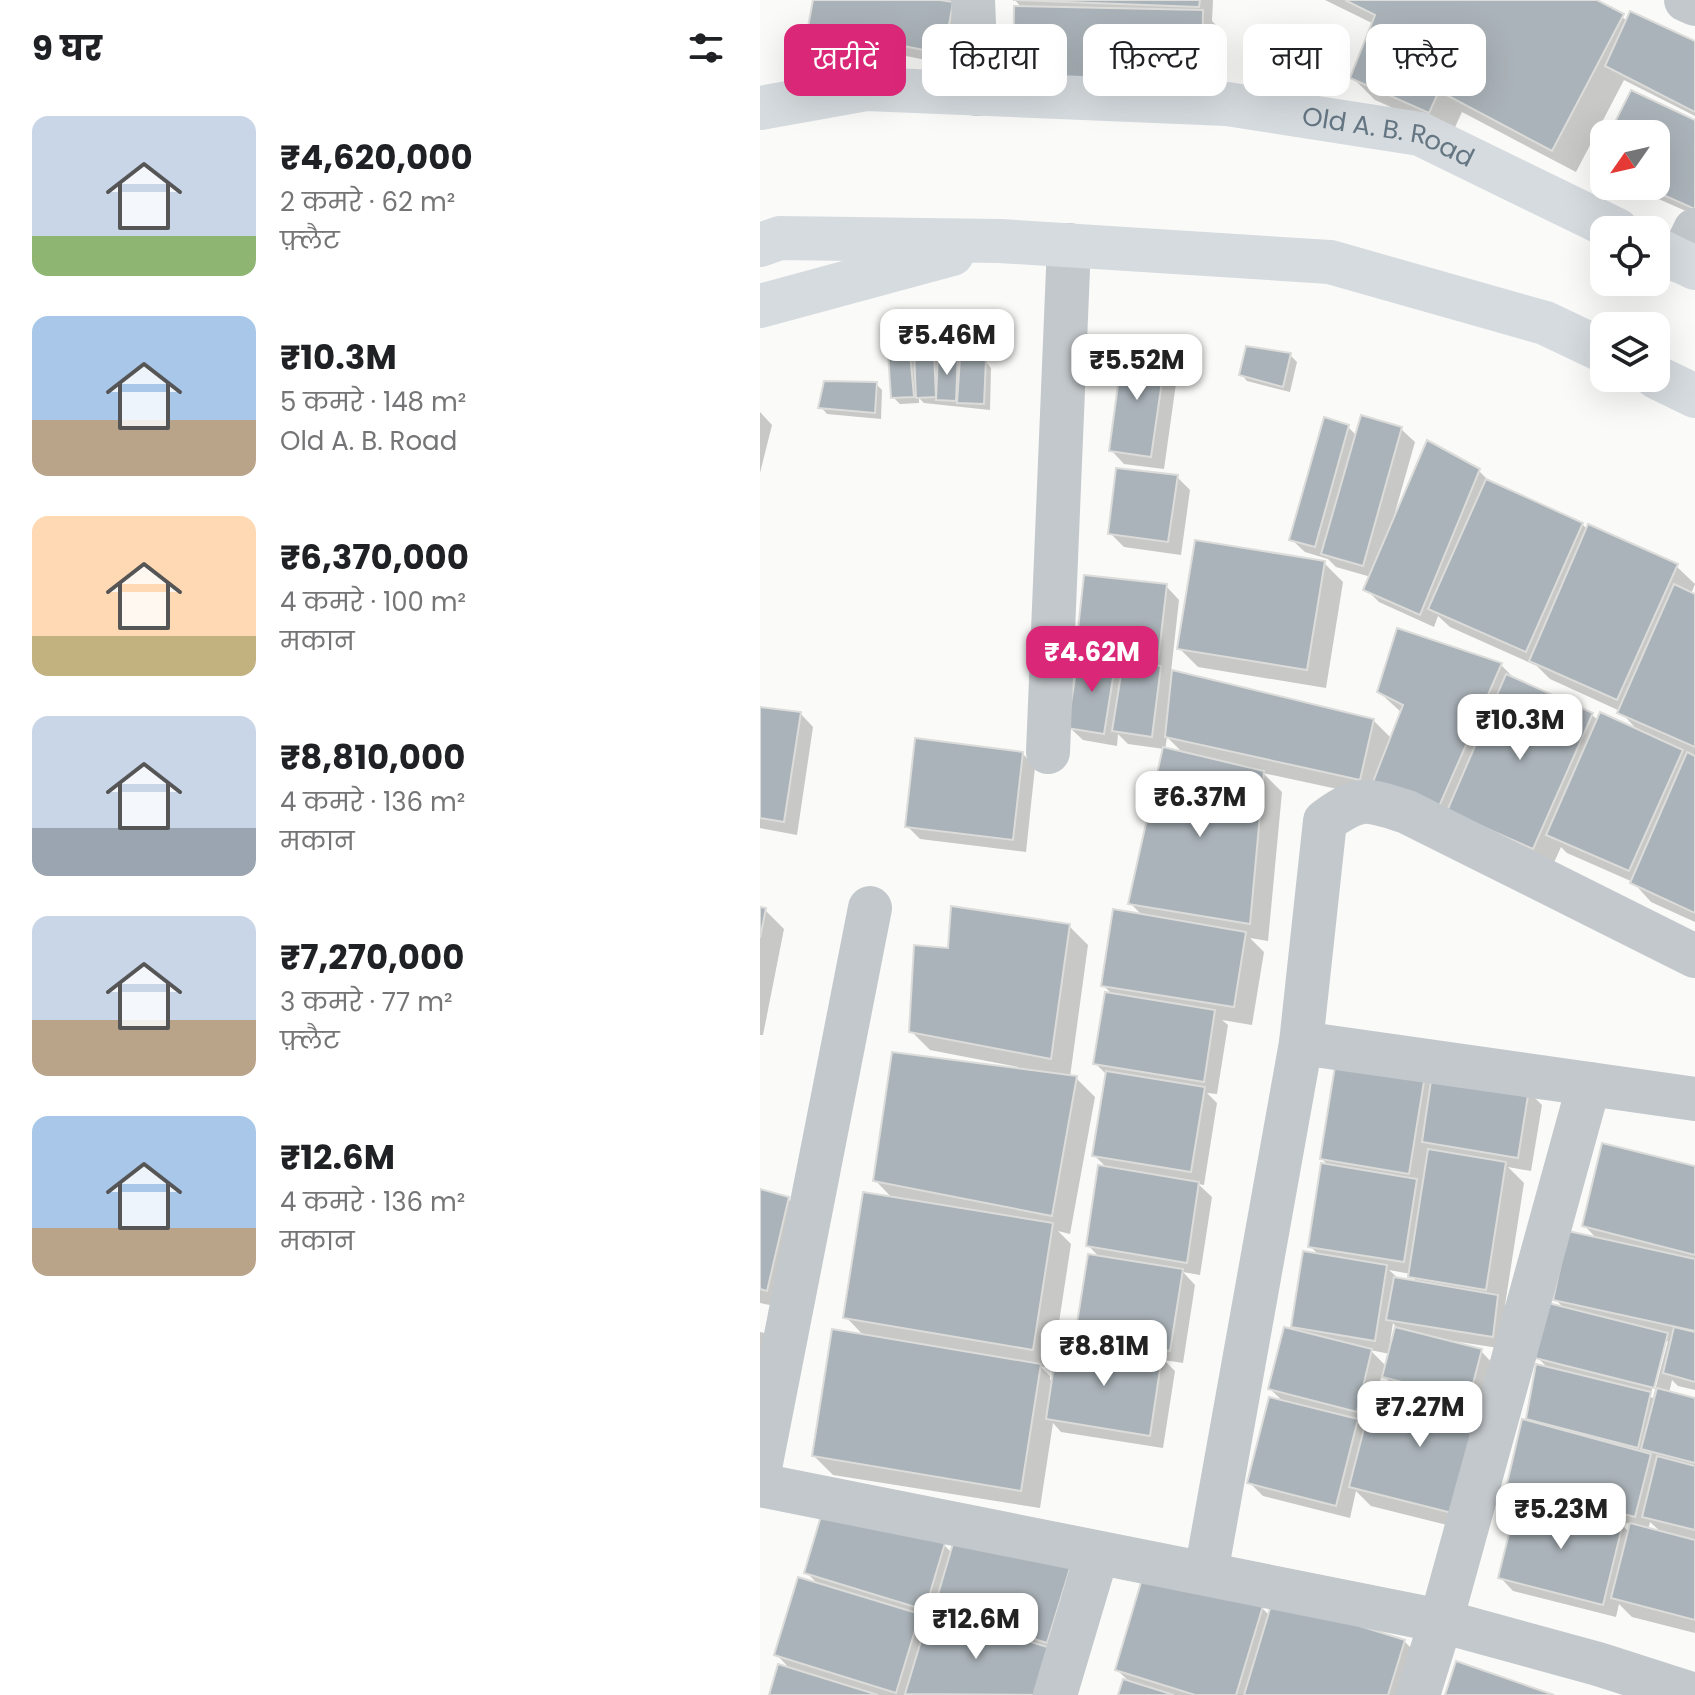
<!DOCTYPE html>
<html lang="hi">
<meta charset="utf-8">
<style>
:root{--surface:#fff;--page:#f6f6f6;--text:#202124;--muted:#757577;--accent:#db2777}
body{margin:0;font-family:Poppins,"Noto Sans Devanagari",sans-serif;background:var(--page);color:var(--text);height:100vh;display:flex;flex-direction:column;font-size:30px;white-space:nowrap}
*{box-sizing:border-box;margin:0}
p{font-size:26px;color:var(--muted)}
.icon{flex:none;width:44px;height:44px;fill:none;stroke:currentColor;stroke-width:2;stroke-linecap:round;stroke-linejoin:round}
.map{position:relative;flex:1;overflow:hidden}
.panel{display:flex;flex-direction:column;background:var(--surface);width:760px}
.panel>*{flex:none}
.banner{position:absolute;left:24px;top:24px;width:760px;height:72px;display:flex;gap:16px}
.needle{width:52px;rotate:236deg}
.fabs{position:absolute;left:830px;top:120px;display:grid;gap:16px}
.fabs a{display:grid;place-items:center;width:80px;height:80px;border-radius:16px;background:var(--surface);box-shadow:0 8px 32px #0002;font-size:40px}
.price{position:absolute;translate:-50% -68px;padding:0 18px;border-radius:16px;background:#fff;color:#222;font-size:26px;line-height:52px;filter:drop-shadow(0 2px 4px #0008)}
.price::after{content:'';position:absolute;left:50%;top:48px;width:24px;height:18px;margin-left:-12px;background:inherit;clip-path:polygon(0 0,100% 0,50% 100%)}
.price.active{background:var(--accent);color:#fff}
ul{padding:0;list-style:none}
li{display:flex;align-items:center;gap:24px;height:200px;padding:0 32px}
li span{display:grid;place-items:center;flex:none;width:224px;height:160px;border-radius:16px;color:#555}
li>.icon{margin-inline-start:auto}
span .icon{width:96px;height:96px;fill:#fffc;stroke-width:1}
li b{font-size:34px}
h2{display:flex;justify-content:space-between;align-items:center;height:96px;padding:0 32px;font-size:34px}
.chip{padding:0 28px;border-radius:16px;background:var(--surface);box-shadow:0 8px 32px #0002;font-size:28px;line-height:72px}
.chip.active{background:var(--accent);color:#fff}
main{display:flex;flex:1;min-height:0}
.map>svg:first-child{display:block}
</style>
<main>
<section class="panel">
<h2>9 घर<svg class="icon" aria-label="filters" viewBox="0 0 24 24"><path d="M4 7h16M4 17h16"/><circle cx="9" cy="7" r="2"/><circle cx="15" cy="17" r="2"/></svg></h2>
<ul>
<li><span style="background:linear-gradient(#c9d6e8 75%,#8fb573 0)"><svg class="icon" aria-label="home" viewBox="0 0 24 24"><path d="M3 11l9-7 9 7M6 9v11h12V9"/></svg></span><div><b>₹4,620,000</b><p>2 कमरे · 62 m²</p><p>फ़्लैट</p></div></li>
<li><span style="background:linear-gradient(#a9c7e8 65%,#b9a48a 0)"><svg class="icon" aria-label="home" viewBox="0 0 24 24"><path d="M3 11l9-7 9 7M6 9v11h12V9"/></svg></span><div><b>₹10.3M</b><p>5 कमरे · 148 m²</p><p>Old A. B. Road</p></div></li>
<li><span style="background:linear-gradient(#ffd9b3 75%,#c2b280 0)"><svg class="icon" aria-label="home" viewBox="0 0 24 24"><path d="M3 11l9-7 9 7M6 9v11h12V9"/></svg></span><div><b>₹6,370,000</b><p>4 कमरे · 100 m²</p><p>मकान</p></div></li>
<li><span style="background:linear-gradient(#c9d6e8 70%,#9aa5b1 0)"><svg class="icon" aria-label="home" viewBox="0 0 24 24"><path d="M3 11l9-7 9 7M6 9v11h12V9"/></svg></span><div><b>₹8,810,000</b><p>4 कमरे · 136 m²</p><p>मकान</p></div></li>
<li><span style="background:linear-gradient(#c9d6e8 65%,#b9a48a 0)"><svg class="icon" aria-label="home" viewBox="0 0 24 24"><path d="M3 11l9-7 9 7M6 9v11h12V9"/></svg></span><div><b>₹7,270,000</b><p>3 कमरे · 77 m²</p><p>फ़्लैट</p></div></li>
<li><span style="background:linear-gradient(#a9c7e8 70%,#b9a48a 0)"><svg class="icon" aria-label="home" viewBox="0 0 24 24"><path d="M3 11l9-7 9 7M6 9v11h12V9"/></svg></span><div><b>₹12.6M</b><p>4 कमरे · 136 m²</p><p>मकान</p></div></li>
</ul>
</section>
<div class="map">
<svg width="935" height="1695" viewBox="0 0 935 1695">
<rect width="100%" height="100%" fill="#fafaf8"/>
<!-- shadow -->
<g fill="#0003" fill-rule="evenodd">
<path d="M55,0H204L197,66L64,40L50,27Z"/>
<path d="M255,0H453L452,21L461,30L460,98L274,94L262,8Z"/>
<path d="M565,0H833L868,21L935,43V116L864,80L816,172L702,112L692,134L615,100L592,77L614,24Z"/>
<path d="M935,122V215L869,186H896V134H851Z"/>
<path d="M150,354L156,360L173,354L179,360L197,356L202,360L225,361L231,368L230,410L164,403L159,398V403L140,404L133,397Z"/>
<path d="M530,355L537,362L530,392L487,381L481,374Z"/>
<path d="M405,356L418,369L404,469L364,464L351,450Z"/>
<path d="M116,384L122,390L121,419L67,414L61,407Z"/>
<path d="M0,412L12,425L0,473Z"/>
<path d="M588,427L597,436L641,429L655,442L634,516L636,517L719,471L732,484L822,524L828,530L916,566L935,584L931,594L935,596V922L891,902L873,882L807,853L801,847L792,867L619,798L503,773L522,792L508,941L490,938L504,952L492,1025L462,1020L468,1025L457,1094L447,1093L457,1103L444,1185L438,1184L452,1197L440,1275L423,1272L435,1285L423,1363L404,1360L415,1371L403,1448L301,1432L293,1423L280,1508L73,1475L54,1456L105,1337L86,1317L134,1200L115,1180L257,1070L258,1067L170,1050L151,1031L190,950L309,926L328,945L310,1077L316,1078L335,1097L310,1234L298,1231L311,1244L292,1368L280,1366L290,1376V1380H294L328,1346L317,1335L340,1258L328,1245L348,1169L334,1155L347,1075L335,1063L354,996L343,985L384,917L370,903L404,749L368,744L358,734L357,746L323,740L309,727L329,656L318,646L406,586L419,600L411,672L613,720L632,739L642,713L619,692L741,665L758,682L832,715L838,720L879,732L860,711L790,679L777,666L690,627L678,616L674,627L619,602L606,589L611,577L576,567L568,559L545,552L531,539ZM407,737L424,754L405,750Z"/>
<path d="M417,477L430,490L421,555L364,547L350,533Z"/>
<path d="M564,563L583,582L566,688L438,667L419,648Z"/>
<path d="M0,709L40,713L53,727L37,835L0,828Z"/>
<path d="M262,753L275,767L266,852L160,839L147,826Z"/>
<path d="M0,909L5,910L24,929L3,1035H0Z"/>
<path d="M578,1056L768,1091L782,1105L771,1171L748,1167L764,1183L745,1305L751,1311L745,1349L693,1341L692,1344L721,1351L734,1365L723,1534L611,1506L596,1491L590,1518L503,1496L490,1483L525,1403L510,1389L539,1333L533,1327L560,1256L550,1246L569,1166L562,1159ZM629,1270L651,1274L658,1284L640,1280ZM633,1323L637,1328L632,1349L629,1348ZM610,1350L630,1354L627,1367ZM622,1374L637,1389L619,1385ZM596,1421L607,1424L606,1430Z"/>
<path d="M935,1168V1390L918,1386L912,1380L909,1393L935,1400V1633L872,1617L859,1604L856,1617L753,1591L740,1577L768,1502L749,1483L767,1423L778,1366L789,1369L777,1357L805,1309L795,1299L837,1239L824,1225ZM904,1341H908L893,1398L890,1397ZM858,1521L871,1524L869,1532ZM890,1522L902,1533L888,1530Z"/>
<path d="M0,1192L28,1199L47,1218L26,1308L0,1303Z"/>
<path d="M0,1332L9,1334L0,1439Z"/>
<path d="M184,1545L192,1553L310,1567L305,1695H11L32,1671L17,1655L60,1586L46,1572Z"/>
<path d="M502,1608L510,1616L644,1641L663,1660L652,1695H360L372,1684L357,1670Z"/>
</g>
<!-- building -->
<g fill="#aab3b9" stroke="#dcdcda" stroke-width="2">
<path d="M53,0H180L193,2L184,54L48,27Z"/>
<path d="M253,0H440L439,7Z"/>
<path d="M585,0H837L864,14L792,151L679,91L669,113L590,78L615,15Z"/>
<path d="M254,6L443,10L442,80L253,76Z"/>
<path d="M870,11L935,41V112L845,66Z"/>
<path d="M871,90L935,120V209L883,186H896V134H849Z"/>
<path d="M844,144V169L834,164Z"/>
<path d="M486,346L531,353L523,387L479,375Z"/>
<path d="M363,348L406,354L391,457L349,451Z"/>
<path d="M150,352L154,397L131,398L128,353Z"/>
<path d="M154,352H174L176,397L156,398Z"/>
<path d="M178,353L198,354L196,401L176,400Z"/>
<path d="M200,358L226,359L224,404L197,403Z"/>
<path d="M64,381L117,382L115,413L58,408Z"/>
<path d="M601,415L642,427L603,566L561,554Z"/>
<path d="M564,417L589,425L555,547L529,540Z"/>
<path d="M667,440L720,469L660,615L603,590Z"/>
<path d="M356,468L418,475L408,542L348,534Z"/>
<path d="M726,479L823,523L766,652L668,609Z"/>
<path d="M828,524L918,564L857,700L769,661Z"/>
<path d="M435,540L565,561L547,670L417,649Z"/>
<path d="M324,575L407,584L398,661L316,647Z"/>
<path d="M914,584L935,594V747L857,713Z"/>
<path d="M637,628L742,663L677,811L613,782L643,705L617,692Z"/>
<path d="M319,653L356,659L344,734L307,728Z"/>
<path d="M363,662L401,666L392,737L352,731Z"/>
<path d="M412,670L614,719L600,780L405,737Z"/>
<path d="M746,674L833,713L773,849L687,811Z"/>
<path d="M0,707L41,712L24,822L0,818Z"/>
<path d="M840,712L923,750L869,871L786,835Z"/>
<path d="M155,738L263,752L253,840L145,827Z"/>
<path d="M403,747L504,771L490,924L368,904Z"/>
<path d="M927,752L935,756V913L870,883Z"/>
<path d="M191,906L310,924L291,1059L149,1032L154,945L188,948Z"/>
<path d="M0,907L6,908L0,938Z"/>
<path d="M353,909L486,932L474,1007L341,986Z"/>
<path d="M345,992L455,1010L444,1082L333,1064Z"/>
<path d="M132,1052L317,1076L292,1216L113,1181Z"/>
<path d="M577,1054L666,1069L649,1174L560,1159Z"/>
<path d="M346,1071L445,1087L431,1172L332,1156Z"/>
<path d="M672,1074L769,1089L758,1158L662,1142Z"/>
<path d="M842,1143L935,1166V1255L822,1226Z"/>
<path d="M668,1149L746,1162L726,1290L648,1277Z"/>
<path d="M561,1163L657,1179L644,1262L548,1247Z"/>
<path d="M338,1165L439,1182L427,1263L326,1246Z"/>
<path d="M0,1189L29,1197L7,1291L0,1289Z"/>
<path d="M103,1192L293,1223L273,1350L83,1318Z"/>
<path d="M808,1231L935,1259V1331L793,1300Z"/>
<path d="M543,1251L627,1265L615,1341L531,1327Z"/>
<path d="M328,1254L423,1269L410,1351L315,1336Z"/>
<path d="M634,1277L738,1295L733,1337L626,1320Z"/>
<path d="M788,1303L908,1333L894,1388L775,1358Z"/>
<path d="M524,1327L612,1349L597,1412L508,1389Z"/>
<path d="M635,1327L722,1349L709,1399L622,1377Z"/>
<path d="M914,1327L935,1332V1382L903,1373Z"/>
<path d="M72,1329L281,1364L261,1491L52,1456Z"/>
<path d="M298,1339L402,1356L390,1436L286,1419Z"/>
<path d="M776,1364L891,1392L878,1448L766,1419Z"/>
<path d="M616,1382L730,1411L704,1516L589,1487Z"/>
<path d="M897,1388L935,1398V1463L881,1449Z"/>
<path d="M509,1397L598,1419L576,1506L487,1483Z"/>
<path d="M762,1419L891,1454L875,1517L747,1484Z"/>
<path d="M897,1456L935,1466V1530L882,1517Z"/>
<path d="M758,1497L863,1523L843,1605L738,1578Z"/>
<path d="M64,1506L185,1543L165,1610L44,1573Z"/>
<path d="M870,1523L935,1540V1620L851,1598Z"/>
<path d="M197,1530L311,1565L287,1643L174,1608Z"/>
<path d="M385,1569L503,1606L476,1695H435L355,1670Z"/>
<path d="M38,1577L160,1614L136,1693L14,1655Z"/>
<path d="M513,1599L645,1640L628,1695H484Z"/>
<path d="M170,1611L294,1649L281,1695L145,1694Z"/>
<path d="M696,1661L794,1695H685Z"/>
<path d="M18,1664L118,1695H9Z"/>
<path d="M363,1679L414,1695H358Z"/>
</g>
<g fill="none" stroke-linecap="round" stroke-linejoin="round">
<!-- minor -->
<g stroke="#c3c8cc" stroke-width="44">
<path d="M213,0L217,94"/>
<path d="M926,0L935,4"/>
<path d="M920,261L935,230"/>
<path d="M288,752L309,245"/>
<path d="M541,1043L935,1099"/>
<path d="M0,1468L110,908"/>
<path d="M0,1485L681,1621L838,1664L935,1695"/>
<path d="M446,1573L541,1043L565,821C601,795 606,799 647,812L935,956"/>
<path d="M295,1695L337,1554"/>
<path d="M658,1695L681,1621L829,1084"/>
</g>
<!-- secondary -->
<g stroke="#d6dbdf" stroke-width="44">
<path id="s1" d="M0,108L106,89L467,104L660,134L857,230"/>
<path d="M0,245L20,238L240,241L570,262L785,323L844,351"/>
<path d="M896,249L935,268"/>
<path d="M0,306L192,254"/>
<path d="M896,377L935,396"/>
</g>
</g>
<g text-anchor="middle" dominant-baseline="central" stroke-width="8" stroke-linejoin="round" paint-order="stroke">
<!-- street labels -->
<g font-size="26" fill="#657683" stroke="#fff">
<text stroke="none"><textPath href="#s1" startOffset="634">Old A. B. Road</textPath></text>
</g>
</g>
</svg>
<div class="fabs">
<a><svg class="needle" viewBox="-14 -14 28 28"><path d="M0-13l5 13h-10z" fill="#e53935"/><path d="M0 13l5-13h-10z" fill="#757577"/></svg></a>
<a><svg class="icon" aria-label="locate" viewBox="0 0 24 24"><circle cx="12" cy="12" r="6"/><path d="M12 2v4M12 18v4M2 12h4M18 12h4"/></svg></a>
<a><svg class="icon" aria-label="layers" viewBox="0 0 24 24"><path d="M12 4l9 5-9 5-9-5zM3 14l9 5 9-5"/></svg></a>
</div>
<b class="price" style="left:187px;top:377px">₹5.46M</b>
<b class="price" style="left:377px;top:402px">₹5.52M</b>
<b class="price active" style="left:332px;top:694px">₹4.62M</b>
<b class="price" style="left:760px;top:762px">₹10.3M</b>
<b class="price" style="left:440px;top:839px">₹6.37M</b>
<b class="price" style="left:344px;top:1388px">₹8.81M</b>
<b class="price" style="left:660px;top:1449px">₹7.27M</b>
<b class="price" style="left:801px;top:1551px">₹5.23M</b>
<b class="price" style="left:216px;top:1661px">₹12.6M</b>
<div class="banner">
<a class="chip active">खरीदें</a>
<a class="chip">किराया</a>
<a class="chip">फ़िल्टर</a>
<a class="chip">नया</a>
<a class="chip">फ़्लैट</a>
</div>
</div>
</main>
